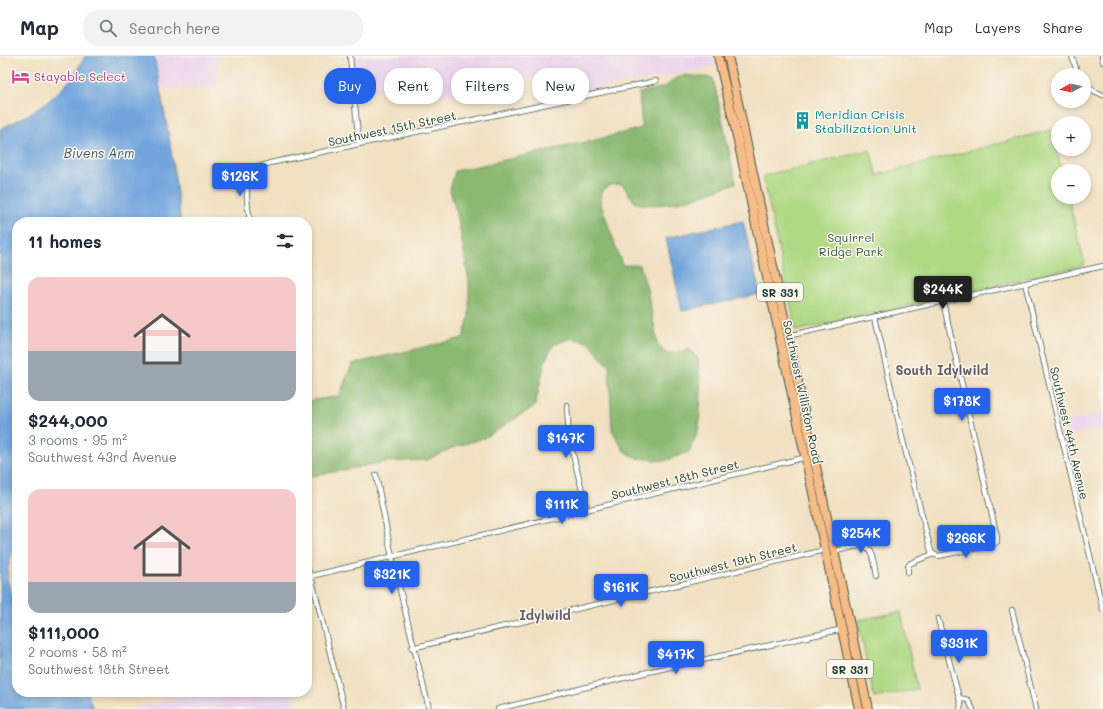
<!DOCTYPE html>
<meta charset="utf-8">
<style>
:root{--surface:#fff;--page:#f2f2f3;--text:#1f2937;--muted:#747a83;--line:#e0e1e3;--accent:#2563eb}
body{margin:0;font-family:Mali,sans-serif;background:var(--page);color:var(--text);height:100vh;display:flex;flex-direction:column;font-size:15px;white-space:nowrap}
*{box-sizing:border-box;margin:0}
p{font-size:13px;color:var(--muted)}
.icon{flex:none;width:22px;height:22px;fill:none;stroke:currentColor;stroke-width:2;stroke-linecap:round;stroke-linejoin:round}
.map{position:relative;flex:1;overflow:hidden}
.details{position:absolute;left:12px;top:161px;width:300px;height:480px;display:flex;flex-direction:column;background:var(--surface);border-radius:16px;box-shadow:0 2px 6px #0003}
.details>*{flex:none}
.top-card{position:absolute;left:324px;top:12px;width:380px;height:36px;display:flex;gap:8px}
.needle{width:26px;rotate:262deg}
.tools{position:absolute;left:1051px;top:12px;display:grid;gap:8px}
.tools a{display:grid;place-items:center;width:40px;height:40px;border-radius:50%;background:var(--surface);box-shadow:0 2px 6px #0003;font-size:20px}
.price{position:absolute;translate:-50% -34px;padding:0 9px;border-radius:4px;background:var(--accent);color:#fff;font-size:13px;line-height:26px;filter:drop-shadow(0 1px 2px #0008)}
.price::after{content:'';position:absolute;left:50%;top:24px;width:12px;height:9px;margin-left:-6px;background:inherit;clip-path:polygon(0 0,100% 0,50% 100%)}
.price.active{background:#222;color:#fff}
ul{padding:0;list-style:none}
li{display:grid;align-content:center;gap:8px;height:212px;padding:0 16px}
li span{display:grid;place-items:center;height:124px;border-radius:12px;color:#555}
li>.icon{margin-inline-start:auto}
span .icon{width:72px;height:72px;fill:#fffc;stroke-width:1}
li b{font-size:17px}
h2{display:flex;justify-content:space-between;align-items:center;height:48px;padding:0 16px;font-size:17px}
.pill{padding:0 14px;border-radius:16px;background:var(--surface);box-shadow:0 2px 6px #0003;font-size:14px;line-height:36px}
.pill.active{background:var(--accent);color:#fff}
header{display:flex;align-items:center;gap:24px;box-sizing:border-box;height:56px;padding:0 20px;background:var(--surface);border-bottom:1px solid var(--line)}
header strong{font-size:19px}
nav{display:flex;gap:22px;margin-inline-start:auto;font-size:14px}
.search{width:280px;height:36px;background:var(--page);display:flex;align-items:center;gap:10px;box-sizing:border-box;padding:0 14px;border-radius:16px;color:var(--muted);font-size:15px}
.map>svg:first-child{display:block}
</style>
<header>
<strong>Map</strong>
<div class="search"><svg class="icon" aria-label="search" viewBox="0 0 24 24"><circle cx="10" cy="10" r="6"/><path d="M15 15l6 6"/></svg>Search here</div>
<nav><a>Map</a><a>Layers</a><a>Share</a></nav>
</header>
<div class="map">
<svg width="1103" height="653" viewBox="0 0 1103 653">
<rect width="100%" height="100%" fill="#fbf7ec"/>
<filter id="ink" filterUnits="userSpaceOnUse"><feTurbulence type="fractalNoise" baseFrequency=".025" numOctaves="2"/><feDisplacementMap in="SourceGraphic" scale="8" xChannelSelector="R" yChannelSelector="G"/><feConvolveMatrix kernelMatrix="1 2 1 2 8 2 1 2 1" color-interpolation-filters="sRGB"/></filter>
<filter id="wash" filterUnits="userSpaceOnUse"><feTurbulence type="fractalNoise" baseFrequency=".012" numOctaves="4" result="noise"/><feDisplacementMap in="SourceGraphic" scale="16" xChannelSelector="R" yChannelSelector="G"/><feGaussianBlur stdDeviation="0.9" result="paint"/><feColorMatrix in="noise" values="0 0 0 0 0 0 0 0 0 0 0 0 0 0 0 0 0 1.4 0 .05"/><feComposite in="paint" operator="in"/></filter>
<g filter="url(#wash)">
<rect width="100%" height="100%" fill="#f1e0c1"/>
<!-- built -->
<g fill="#ead1ec">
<path d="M144,0H218L217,33L151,32Z"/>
<path d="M352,0H713L715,10L569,39L565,16L449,39L448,37L430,41L429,22L354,39Z"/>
<path d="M1103,357V372L1069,380L1066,366Z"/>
<path d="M204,636H292L296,653H131Z"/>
</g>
<!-- green -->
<g fill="#afd984" stroke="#678b5c">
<path d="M1051,74L1062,115H1058V141H1068L1085,209L796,275L763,120L870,94L877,119Z"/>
<path d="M901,556L917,633L874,642L858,564Z"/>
</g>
<!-- forest -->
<path fill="#8bb972" stroke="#557b53" d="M685,19L713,22L736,127C704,138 670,154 635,147L622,128L610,129L601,136L600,145L622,209H640L647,233L658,290L668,298L689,293L698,303L701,336L699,372L689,396L664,405L637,402L624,395L612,374L609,310L600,301L590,287L572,282L553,289L545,305L535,350L484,382L452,392L427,404L385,406L307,421V345L339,340L352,308L463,282L469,261V226L458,162L450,134L455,115L599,83L642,72L639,37L665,31L674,23Z"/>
<!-- water -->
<g fill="#71a4dd" stroke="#487088">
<path d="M85,0H154L170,86L181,166H17V485C8,507 1,524 17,546V636H87L93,653H0V73C38,55 66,38 85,0Z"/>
<path d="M743,165L760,238L682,255L666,182Z"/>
</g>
</g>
<g filter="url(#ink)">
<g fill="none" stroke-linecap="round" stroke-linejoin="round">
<defs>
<g id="street">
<path d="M350,0L359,88"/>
<path d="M1072,0L1078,19"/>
<path d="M1102,0L1103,6"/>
<path d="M1084,26L1094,35L1103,39"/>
<path d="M250,166C248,152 242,124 255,113C259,110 265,109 270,107L656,25"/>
<path d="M1025,227L1103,554"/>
<path d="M875,261L903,385L931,495L933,498"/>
<path d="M787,280L1103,210"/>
<path d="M567,349L569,383L587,454"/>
<path d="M376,419L392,501L429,653"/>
<path d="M835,495L863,489C873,493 874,510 876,520"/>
<path d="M933,498L938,500L992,489L997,486V481L943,246"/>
<path d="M307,512L311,520L344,653"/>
<path d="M908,516V510L911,507L933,498"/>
<path d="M307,521L807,401"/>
<path d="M1012,554L1036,653"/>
<path d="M938,563L961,649L960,653"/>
<path d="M412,592L825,494"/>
<path d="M959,642L968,644L973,653"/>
<path d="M498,653L648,616L843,573"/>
</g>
<g id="highway">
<path d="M718,0L735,71L859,653"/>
<path d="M728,0L868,653"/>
</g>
</defs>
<!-- street casing -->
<use href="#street" stroke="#3e5549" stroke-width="6"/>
<!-- highway casing -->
<use href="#highway" stroke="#3e5549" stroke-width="10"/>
<!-- street -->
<use href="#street" stroke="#fff" stroke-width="4.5"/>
<!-- highway -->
<use href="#highway" stroke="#f7bd88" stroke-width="8"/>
</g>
</g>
<!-- icons -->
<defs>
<symbol id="hotel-bare" viewBox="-9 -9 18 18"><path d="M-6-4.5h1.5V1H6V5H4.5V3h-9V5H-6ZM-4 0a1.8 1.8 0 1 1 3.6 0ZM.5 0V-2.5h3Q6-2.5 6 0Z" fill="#d1479c" stroke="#fbf7ec" stroke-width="2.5" paint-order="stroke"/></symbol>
<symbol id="building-bare" viewBox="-9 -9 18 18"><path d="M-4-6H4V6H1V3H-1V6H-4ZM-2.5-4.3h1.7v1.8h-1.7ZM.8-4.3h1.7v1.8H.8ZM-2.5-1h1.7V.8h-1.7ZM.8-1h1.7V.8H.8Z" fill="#0f9aa8" stroke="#fbf7ec" stroke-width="2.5" paint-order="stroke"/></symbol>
</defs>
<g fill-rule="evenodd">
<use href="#hotel-bare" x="8" y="8" width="25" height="25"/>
<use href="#building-bare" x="790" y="52" width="25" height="25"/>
</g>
<g text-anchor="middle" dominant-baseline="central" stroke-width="3" stroke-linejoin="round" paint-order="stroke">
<!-- shield labels -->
<g fill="#fbf7ec" stroke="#61756b" stroke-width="1">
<rect x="757" y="227" width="46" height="18" rx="3"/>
<rect x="827" y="604" width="46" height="18" rx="3"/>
</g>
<g font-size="11" font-weight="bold" fill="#1f3d34">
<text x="780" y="236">SR 331</text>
<text x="850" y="613">SR 331</text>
</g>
<!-- hotel labels -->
<g font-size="12" fill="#b23c85" stroke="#fbf7ec" text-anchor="start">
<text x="34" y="20">Stayable Select</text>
</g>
<!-- culture labels -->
<g font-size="12" fill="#0d838f" stroke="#fbf7ec" text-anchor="start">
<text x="815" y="58">Meridian Crisis<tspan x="815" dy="14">Stabilization Unit</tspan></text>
</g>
<!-- street labels -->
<g font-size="12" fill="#1f3d34" stroke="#fbf7ec">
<text transform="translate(392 72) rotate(-12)">Southwest 15th Street</text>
<text transform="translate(803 336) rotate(78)">Southwest Williston Road</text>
<text transform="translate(1070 377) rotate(77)">Southwest 44th Avenue</text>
<text transform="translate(675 423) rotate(-14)">Southwest 18th Street</text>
<text transform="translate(733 506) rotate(-14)">Southwest 19th Street</text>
</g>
<!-- park labels -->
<g font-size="12" fill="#3c5c44" stroke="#fbf7ec">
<text x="851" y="181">Squirrel<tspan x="851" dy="14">Ridge Park</tspan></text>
</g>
<!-- water labels -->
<g font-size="13" font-style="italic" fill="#385c67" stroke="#fbf7ec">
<text x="99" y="96">Bivens Arm</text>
</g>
<!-- neighbourhood labels -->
<g font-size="13" font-weight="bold" fill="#645f6b" stroke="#fbf7ec">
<text x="942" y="313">South Idylwild</text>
<text x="545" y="558">Idylwild</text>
</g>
</g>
</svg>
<div class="tools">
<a><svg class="needle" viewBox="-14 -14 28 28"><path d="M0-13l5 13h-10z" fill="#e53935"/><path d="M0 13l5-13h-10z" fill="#747a83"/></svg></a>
<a>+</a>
<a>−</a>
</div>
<b class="price" style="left:240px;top:141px">$126K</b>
<b class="price active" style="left:943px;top:254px">$244K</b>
<b class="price" style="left:962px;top:366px">$178K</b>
<b class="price" style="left:566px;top:403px">$147K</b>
<b class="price" style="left:562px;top:469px">$111K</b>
<b class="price" style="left:861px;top:498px">$254K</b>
<b class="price" style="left:966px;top:503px">$266K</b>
<b class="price" style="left:392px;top:539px">$321K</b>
<b class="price" style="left:621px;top:552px">$161K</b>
<b class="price" style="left:959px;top:608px">$331K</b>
<b class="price" style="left:676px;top:619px">$417K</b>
<div class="top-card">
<a class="pill active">Buy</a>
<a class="pill">Rent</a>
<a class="pill">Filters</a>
<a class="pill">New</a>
</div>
<section class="details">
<h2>11 homes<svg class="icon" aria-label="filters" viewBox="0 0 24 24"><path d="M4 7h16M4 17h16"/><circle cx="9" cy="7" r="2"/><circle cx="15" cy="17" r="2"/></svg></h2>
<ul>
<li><span style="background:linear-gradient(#f6c9c9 60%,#9aa5b1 0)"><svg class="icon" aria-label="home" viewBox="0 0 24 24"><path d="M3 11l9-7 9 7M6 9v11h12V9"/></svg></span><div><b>$244,000</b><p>3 rooms · 95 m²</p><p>Southwest 43rd Avenue</p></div></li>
<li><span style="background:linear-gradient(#f6c9c9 75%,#9aa5b1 0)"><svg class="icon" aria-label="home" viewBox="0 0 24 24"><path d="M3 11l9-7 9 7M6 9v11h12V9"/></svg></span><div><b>$111,000</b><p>2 rooms · 58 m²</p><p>Southwest 18th Street</p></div></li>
</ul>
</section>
</div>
